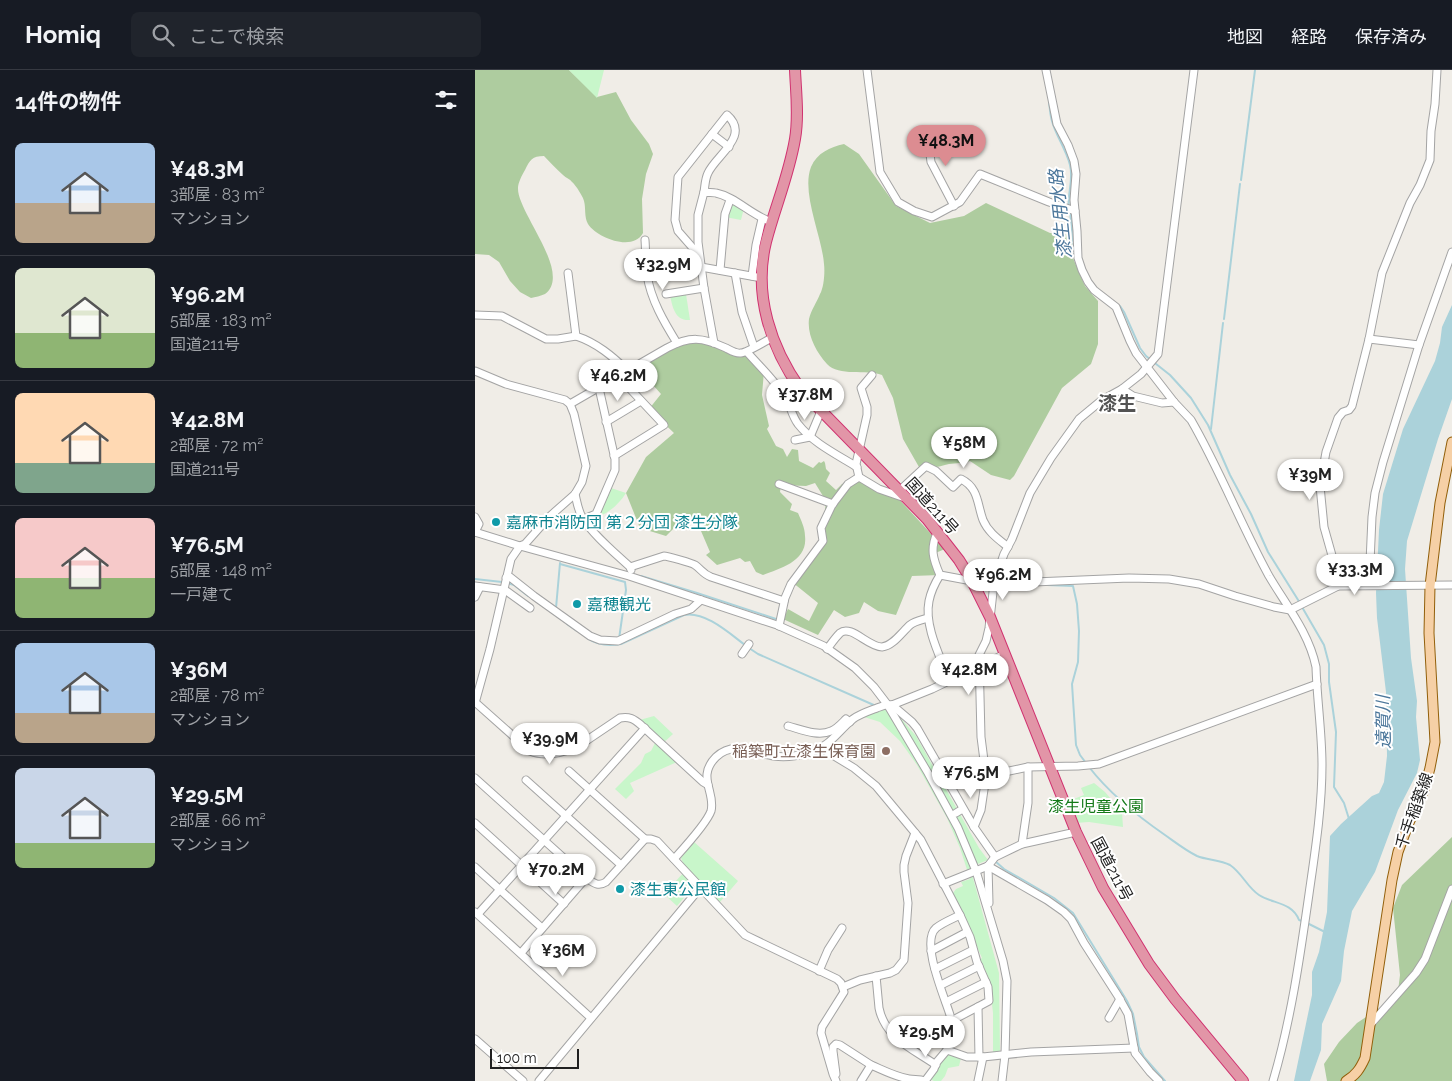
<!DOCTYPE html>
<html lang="ja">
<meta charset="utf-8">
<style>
:root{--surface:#171b24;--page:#20242c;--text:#f1f3f6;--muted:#9ea1a6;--line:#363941;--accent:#dc8c91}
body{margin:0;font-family:Raleway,"Noto Sans JP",sans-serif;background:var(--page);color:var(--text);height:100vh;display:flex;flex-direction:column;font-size:19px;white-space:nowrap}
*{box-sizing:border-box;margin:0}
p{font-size:16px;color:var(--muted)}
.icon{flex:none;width:28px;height:28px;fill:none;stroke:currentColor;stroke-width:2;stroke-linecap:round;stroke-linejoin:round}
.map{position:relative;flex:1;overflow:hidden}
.details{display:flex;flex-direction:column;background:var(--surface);width:475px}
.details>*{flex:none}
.scale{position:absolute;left:15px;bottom:12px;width:89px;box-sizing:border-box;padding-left:5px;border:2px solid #202020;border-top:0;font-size:14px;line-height:18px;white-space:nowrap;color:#202020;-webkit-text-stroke:4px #fff;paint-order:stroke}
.price{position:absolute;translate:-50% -42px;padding:0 11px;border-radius:18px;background:#fff;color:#222;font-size:16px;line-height:32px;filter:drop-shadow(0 1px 2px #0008)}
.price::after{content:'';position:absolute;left:50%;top:30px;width:15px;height:11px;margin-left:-8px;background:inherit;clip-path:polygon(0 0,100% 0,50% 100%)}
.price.active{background:var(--accent);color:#111}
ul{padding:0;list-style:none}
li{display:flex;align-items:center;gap:15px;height:125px;padding:0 15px}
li+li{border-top:1px solid var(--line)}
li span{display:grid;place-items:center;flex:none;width:140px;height:100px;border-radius:8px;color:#555}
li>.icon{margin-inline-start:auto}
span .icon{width:60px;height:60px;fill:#fffc;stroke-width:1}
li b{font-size:21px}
h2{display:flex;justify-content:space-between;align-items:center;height:60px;padding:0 15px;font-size:21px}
header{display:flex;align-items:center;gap:30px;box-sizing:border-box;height:70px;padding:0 25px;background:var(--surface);border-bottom:1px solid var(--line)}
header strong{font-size:24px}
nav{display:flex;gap:28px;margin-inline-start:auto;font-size:18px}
.search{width:350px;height:45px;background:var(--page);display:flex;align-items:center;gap:12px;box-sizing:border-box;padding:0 18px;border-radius:8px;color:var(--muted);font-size:19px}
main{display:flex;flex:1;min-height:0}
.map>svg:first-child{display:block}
</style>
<header>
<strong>Homiq</strong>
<div class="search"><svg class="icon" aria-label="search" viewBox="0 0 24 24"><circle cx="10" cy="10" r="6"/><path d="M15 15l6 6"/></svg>ここで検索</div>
<nav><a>地図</a><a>経路</a><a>保存済み</a></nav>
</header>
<main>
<section class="details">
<h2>14件の物件<svg class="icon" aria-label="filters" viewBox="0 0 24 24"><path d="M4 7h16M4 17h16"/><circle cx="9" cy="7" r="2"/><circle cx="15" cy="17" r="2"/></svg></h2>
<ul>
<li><span style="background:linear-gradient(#a9c7e8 60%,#b9a48a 0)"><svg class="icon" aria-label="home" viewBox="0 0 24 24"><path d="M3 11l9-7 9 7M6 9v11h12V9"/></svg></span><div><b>¥48.3M</b><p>3部屋 · 83 m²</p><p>マンション</p></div></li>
<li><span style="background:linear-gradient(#dfe7d0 65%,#8fb573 0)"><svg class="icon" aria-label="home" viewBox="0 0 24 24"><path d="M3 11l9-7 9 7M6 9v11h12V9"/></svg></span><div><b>¥96.2M</b><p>5部屋 · 183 m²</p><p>国道211号</p></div></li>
<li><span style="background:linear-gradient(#ffd9b3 70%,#7fa58c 0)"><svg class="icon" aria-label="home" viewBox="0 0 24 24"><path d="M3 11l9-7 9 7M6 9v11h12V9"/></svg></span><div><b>¥42.8M</b><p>2部屋 · 72 m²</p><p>国道211号</p></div></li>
<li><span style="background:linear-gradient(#f6c9c9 60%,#8fb573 0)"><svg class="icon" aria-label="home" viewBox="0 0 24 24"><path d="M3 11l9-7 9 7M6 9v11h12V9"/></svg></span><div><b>¥76.5M</b><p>5部屋 · 148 m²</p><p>一戸建て</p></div></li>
<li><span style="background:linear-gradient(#a9c7e8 70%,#b9a48a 0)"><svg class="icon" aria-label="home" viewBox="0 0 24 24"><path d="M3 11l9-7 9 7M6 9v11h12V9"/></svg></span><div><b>¥36M</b><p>2部屋 · 78 m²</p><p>マンション</p></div></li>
<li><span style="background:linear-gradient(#c9d6e8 75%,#8fb573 0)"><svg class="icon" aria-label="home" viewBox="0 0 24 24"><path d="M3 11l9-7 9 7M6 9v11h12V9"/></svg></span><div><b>¥29.5M</b><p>2部屋 · 66 m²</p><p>マンション</p></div></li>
</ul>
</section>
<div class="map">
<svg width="977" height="1011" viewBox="0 0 977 1011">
<rect width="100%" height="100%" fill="#f0ede7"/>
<!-- forest -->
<g fill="#aecc9f">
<path d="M0,0H94L122,27L141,22L156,50L174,74L178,84L171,104L167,129L168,163C158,182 122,168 113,154C109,147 111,138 109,131C109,128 100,114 97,112C95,109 91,108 88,105C81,99 75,92 69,86C57,86 55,90 50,100C47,105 43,113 43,118C42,142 98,203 70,224C66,226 60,227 56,228L45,222L35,211L24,192L14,185L0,184Z"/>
<path d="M369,74L384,84L421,136L455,153L489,146L511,133L575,163H596L597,186L610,216L623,231V274L616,294L587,318L539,406L535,410L516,405L495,391C488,393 481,393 474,394C462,397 456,399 444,397L428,369L418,328L407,305C391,299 364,307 352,294C341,282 332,265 334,249C336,240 342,232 345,224C349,217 350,202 349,194C347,166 326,123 336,97C342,83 355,77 369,74Z"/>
<path d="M219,268L261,283L272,282L289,301L287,325L294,356L292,359L301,376L308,379L312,387L317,379L323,380L324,391L338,398L344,392L346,393L349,391L350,393L351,399L355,403L351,411L361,420L367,414L377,411L391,412L423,428L470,479L458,484L465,505L437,506L421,545L403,541L389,532L384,543L370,547L359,540L343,565L308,549L313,539L334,551L343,533L317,512L346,476L351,431L353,428L348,426L340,413L331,416L306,415L305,422L317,434L315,440L323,443C326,450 330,458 330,466C333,491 306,498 288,505L281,502L275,491L270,492L265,488L242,495L231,485L235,482L226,461L230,453L225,450L202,455L191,466L165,458L151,423L171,387L199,363L174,339L186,324L161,296Z"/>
<path d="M977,767V1011H852L849,994L864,972L882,953L909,935L923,921L925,905L918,838L927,815Z"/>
</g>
<!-- park -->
<g fill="#c8f6ca">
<path d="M94,0H129L122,28Z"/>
<path d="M255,130L269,138L266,150L250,147Z"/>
<path d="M211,224L215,250C200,251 198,238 195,226Z"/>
<path d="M136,418L151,423C144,434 135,442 123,447Z"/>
<path d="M405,638L423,645L441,666L504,778L513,790L495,797L524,903L525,982H518V943L515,916L504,890L507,888L478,823L481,819L488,816L486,812L495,809L485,778L472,748L442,695L425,671L405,652L386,646Z"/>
<path d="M179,646L198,664L187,674L202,692L155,713L159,721L151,729L140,719L166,693L170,684L176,681L180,673L186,678L161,651Z"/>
<path d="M619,713L630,722L647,742L648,757L614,752L600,753L591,732L609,725L606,718Z"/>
<path d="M219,772L263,811L245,832L223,811L202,836L189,824L211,800L206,788Z"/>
<path d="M475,983L486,988L484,996L473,998L470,1006L466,1011H459L455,1009L466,991Z"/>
</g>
<!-- water -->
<path fill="#abd2da" d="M977,235V329L963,369L932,471L930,499L936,588L942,631L941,647L945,690L942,703L923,740L900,802L877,841L869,881L866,911L847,954L846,980L835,1011H819L837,925V902L844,882L852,842L855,766L866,754L897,726L904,723L909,712L912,686L911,622L902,548L901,523L904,460L908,424L928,359L960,291L965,273L967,257Z"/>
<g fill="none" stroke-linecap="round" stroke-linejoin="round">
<!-- stream -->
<g stroke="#abd2da" stroke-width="2">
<path d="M574,32C575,38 575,45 577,51C581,66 591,79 595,95C599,110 592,124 594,138"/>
<path d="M766,110L780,0"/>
<path d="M595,142L600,187"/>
<path d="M643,236H645L649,242L665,278L671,286L695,305L716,328L733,355L755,405L776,444L793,482L825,533"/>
<path d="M749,249L765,114"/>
<path d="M736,359L748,253"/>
<path d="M85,494L150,512L151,520L144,569"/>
<path d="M166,506L222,523L304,550"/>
<path d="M0,509L27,512"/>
<path d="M32,513L39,515L53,526"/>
<path d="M572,515L598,516L602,534L604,561L603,592L597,614L601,675L605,685L611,693"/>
<path d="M827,537L849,575L854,594V612L861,662L859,717L869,733L874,749"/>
<path d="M81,538L85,493"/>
<path d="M92,554L102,561"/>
<path d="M112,568C122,575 135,576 146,574L209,545C230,541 254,563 270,575"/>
<path d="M274,578L283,584L401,636"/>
<path d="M614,697C635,724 661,745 690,765C700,772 710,780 722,786C732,790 745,790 755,795C767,803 772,817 784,825C798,834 817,832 824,850L827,851"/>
<path d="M520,791L529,799L579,828L598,843L652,931L658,944L662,964L664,977L669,987L690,1011"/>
<path d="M832,853L850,862"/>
</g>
<defs>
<g id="minor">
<path d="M392,0L405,102L423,132L439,141L457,147L485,132L505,104L574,132L600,141"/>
<path d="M571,0L582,54L593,75L599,91L601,104L599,130L602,161L603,188L607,200L613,212L619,220L641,237L655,271L661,283L699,332L716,350C745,400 766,455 794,506C811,535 834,563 841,597C842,630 847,663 847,695C847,738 840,782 834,824C825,887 816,950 798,1011"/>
<path d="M452,61L456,92L479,136"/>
<path d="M237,64L254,77"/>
<path d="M170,170C171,182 170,194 172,205C176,230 189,252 202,273"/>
<path d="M224,185L203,161L200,150L203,107L252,45C276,66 241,85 233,103C230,109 230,116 229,122"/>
<path d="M226,197L287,208"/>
<path d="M245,200L250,144L255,130"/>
<path d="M93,203L101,266C122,273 137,286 153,301"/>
<path d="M260,203L267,242L279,277"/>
<path d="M277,206L281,175L287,149"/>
<path d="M191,224L229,218"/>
<path d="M0,245L27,246L71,269H83L101,266"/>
<path d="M894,269L944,275"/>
<path d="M239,273L229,218L223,172V145L229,122C233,123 237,122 241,123C261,127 277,146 297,152"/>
<path d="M272,282C285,297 301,311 311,329C316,337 317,346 323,354C338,373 361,384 382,397"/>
<path d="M0,301L31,314L90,330L95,334L99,344L111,396L107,412L100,424L74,447L50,474L45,476L36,489L15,579L0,633"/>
<path d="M647,319L658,326L687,333L699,332"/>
<path d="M95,334L192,278C215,266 227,267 251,278C255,280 261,284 266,283C272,283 290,271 297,268"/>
<path d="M131,352L166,331"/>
<path d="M320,370L335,367L346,341"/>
<path d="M139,386L189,355L144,307"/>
<path d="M384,407L381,394L392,345V337L386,318L397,305"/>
<path d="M304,414L358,434"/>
<path d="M424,421L451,396L461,401L478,417L486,409C504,418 502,434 508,450C513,462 523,469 533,477"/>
<path d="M100,424C102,432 103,440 107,447C117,464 140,483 155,497L156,500"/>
<path d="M0,447L4,454L0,462"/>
<path d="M109,449L121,444L140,400V389L124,318"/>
<path d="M0,462L45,476L154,506L302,555L349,576L380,598L399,617L412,634L453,703L483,758L501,801L528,891L532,911L530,985L527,1011"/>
<path d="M462,463C455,479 458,489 465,505L497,511L533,513L654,508L694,509L724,514L760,526L799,537L815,540L863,516L977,515"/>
<path d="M155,497L189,486C192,486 217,493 220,495C226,499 228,504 236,507L309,531"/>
<path d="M465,505C460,513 456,521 454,531C449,556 465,586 474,610"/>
<path d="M31,508L35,507L59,526L115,566L125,570L143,571L200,544L216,539L226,530"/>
<path d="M894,515L897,447L900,423L908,392L944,275L977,182"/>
<path d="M0,516L30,520L55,538"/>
<path d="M863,516L858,489L849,457L845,416L851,382L863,348L868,342L874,340L877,336L894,269L907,203L935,133L945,115L955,90L956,61L960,34L962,0"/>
<path d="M0,527L5,517"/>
<path d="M304,556L310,528L316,514L348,471L346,458L357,435L373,414L384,407L404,419L430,428"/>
<path d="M352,579C356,574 360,568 365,563C376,554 393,577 407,577C418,576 427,562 435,555C440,551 447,550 453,548"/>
<path d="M267,584L274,574"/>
<path d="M0,632L55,681C70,687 87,683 102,677L145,648C154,646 159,649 166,655L228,712L233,715"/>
<path d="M417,635L437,652L442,658L499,757L520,787"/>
<path d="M313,656C325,659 343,667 356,661C362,659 367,653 371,649L375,652"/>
<path d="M346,678L379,698L401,716L446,770L485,845L495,867L502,892L513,917L514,931L476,951L472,980L461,993L459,999L450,1011"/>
<path d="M94,701L170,769H176L182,771L270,865L362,909L366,913L369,922L347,957L346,963L358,1004L361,1011"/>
<path d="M511,706L553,697L603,696L624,694L842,614"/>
<path d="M0,708L111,808C119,813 123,817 131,812L170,769"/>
<path d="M51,710L146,795"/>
<path d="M481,743L486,740"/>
<path d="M0,753L89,834"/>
<path d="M499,757L506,740L511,706L506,667L504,585L511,571L514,558L519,513L529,484L537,469L555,423L576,388L604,349L627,330L647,319L666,304L683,284L719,0"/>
<path d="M547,774L553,733V697"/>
<path d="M199,789C208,779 232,753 236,741C241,722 221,707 241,687C258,670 280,683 299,686C311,688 322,686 333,683C355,677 362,662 378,649C385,644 394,641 402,638C407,636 411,634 417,635L457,619L530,584"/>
<path d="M513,796L572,830L589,842L596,849L609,873L643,926L653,944L660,983L675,1002L684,1011"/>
<path d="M513,796L514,833"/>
<path d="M0,797L67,858"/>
<path d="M468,814L513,796L520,787L547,774L601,762"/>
<path d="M0,842L116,948"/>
<path d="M3,844L170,658"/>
<path d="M456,881L492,862"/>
<path d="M46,883L111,808"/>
<path d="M460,899L498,880"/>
<path d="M344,901L353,880L367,858"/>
<path d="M401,906C402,916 403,927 404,938C410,968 438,979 461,995"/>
<path d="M466,915L504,896"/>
<path d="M368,917L385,910L415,903L421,900L429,890L433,833L429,802V795L431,786L440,763"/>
<path d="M471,932L511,912"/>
<path d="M503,937L504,987"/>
<path d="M634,948L645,929"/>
<path d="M476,951L475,945C470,928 445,872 461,858C467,853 477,849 485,845"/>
<path d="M895,955L941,903L950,889L977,819"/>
<path d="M0,969L48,1011"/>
<path d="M472,980L492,987H508L556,982L659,978"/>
<path d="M361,1004L358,981V977L361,974L365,975L396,995"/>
<path d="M64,1011L225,818"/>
<path d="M386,1011L396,995C408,1000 421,1007 434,1009C440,1010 444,1009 450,1011"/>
<path d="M503,1011L508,987"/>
</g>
<path id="major" d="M871,1011C881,1005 885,999 890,988L917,810L923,782L933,755L949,720L955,698L960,672L954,563L955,516L965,433L977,372"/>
<path id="highway" d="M320,0C321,23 324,46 320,69C314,105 300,137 291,172C278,225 296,278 326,320L452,449L484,490L497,511L515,547L601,762L628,818L674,894L700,929L768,1011"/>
</defs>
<!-- minor casing -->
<use href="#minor" stroke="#a4a4a4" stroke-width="9"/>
<!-- major casing -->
<use href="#major" stroke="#925f0a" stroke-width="11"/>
<!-- highway casing -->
<use href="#highway" stroke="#d03370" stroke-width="12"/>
<!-- minor -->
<use href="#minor" stroke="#fff" stroke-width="7"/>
<!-- major -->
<use href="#major" stroke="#f6d0a6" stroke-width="9"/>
<!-- highway -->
<use href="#highway" stroke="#e295a7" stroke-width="10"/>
</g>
<!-- markers -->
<g fill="#0f9aa8" stroke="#fff" stroke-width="2">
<circle cx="21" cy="452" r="5"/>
<circle cx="102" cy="534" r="5"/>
<circle cx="145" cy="819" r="5"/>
</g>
<circle fill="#8d6e63" stroke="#fff" stroke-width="2" cx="411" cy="681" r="5"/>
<g text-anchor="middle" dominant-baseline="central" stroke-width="4" stroke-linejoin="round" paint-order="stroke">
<!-- street labels -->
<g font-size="16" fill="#202020" stroke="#fff">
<text transform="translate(457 436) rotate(48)">国道211号</text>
<text transform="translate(939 741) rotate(-70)">千手稲築線</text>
<text transform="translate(637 799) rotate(62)">国道211号</text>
</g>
<!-- culture labels -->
<g font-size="16" fill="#0d838f" stroke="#fff" text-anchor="start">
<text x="31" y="452">嘉麻市消防団 第２分団 漆生分隊</text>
<text x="112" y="534">嘉穂観光</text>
<text x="155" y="819">漆生東公民館</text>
</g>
<!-- education labels -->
<g font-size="16" fill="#785e54" stroke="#fff" text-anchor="end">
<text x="401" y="681">稲築町立漆生保育園</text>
</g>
<!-- park labels -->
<g font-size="16" fill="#137917" stroke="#fff">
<text x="621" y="736">漆生児童公園</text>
</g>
<!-- water labels -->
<g font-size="18" font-style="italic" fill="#4c779b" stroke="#fff">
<text transform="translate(585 144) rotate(-96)">漆生用水路</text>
<text transform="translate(908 652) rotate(-91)">遠賀川</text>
</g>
<!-- quarter labels -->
<g font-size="19" font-weight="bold" fill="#535353" stroke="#fff">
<text x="642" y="333">漆生</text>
</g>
</g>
</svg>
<div class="scale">100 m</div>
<b class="price active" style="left:471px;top:97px">¥48.3M</b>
<b class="price" style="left:188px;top:221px">¥32.9M</b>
<b class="price" style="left:143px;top:332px">¥46.2M</b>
<b class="price" style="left:330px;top:351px">¥37.8M</b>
<b class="price" style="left:489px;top:399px">¥58M</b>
<b class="price" style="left:835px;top:431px">¥39M</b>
<b class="price" style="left:880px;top:526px">¥33.3M</b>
<b class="price" style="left:528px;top:531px">¥96.2M</b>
<b class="price" style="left:494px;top:626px">¥42.8M</b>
<b class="price" style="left:75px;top:695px">¥39.9M</b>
<b class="price" style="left:496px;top:729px">¥76.5M</b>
<b class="price" style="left:81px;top:826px">¥70.2M</b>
<b class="price" style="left:88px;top:907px">¥36M</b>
<b class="price" style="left:451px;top:988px">¥29.5M</b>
</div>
</main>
